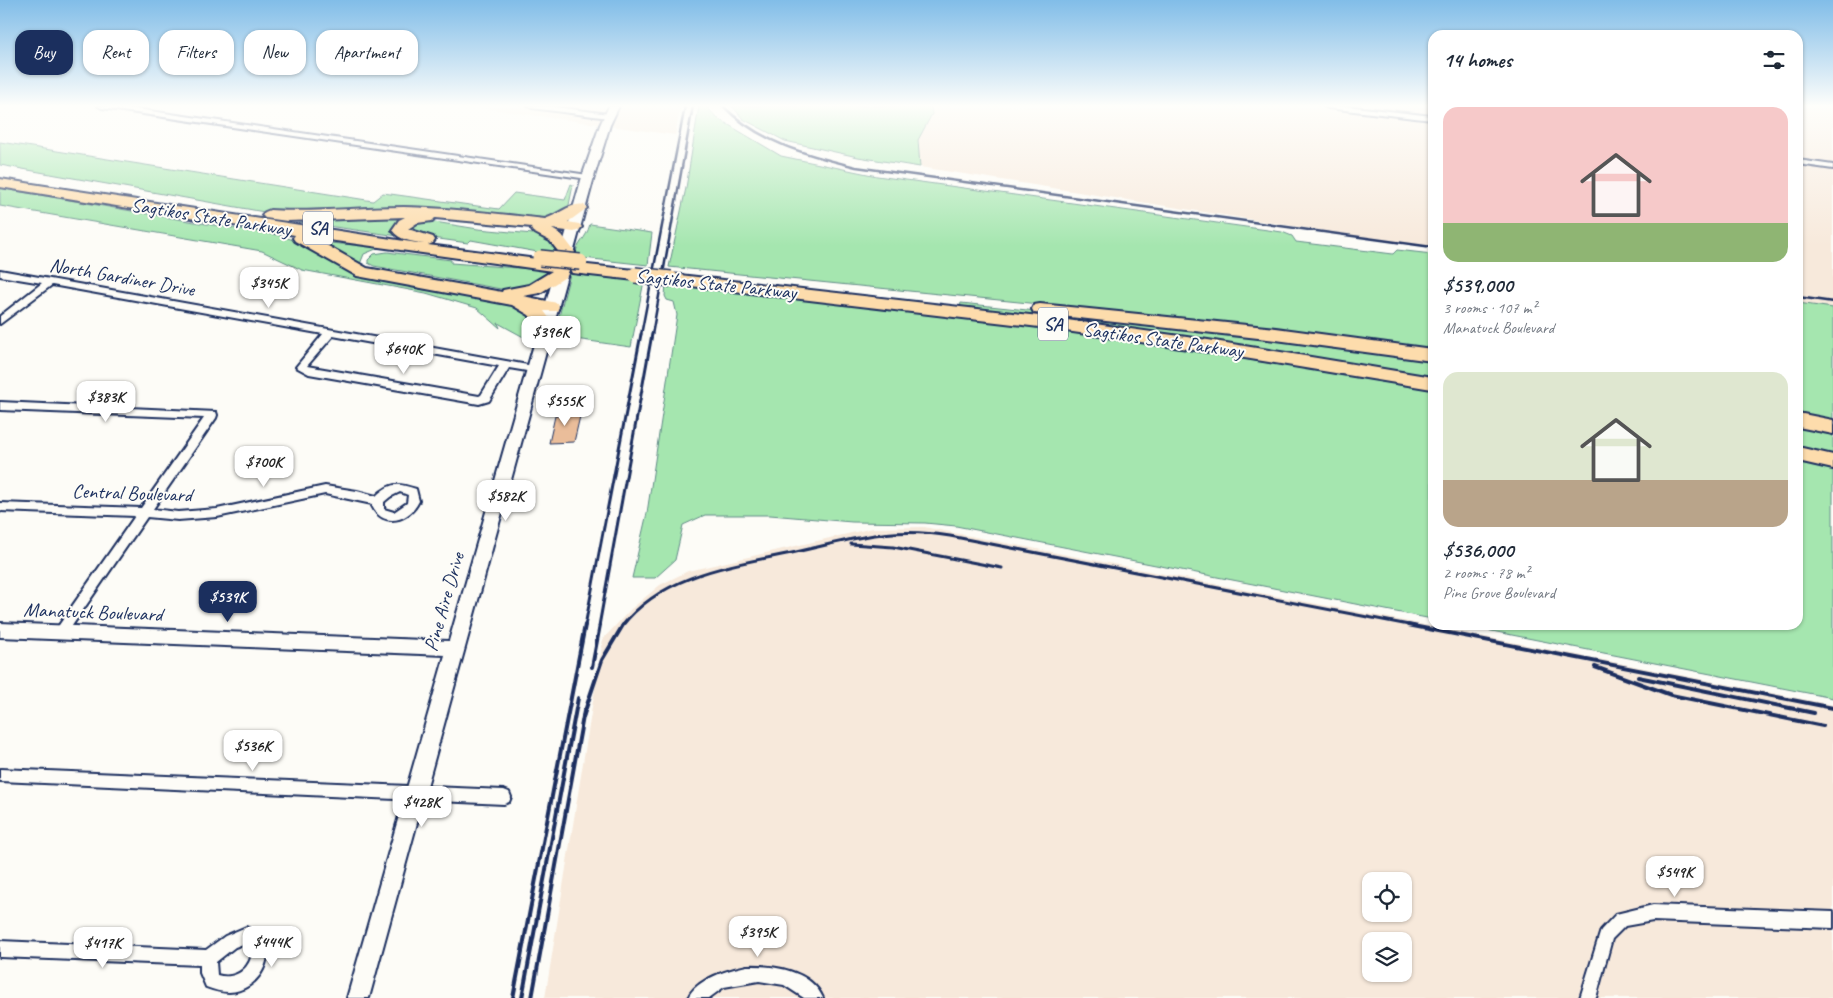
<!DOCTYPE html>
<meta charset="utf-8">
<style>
:root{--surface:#fff;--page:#f6f6f7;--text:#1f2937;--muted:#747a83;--accent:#1b2f5e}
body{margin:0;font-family:Caveat,sans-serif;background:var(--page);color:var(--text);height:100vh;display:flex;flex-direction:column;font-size:19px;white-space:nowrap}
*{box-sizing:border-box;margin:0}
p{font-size:16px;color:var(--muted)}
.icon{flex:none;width:28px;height:28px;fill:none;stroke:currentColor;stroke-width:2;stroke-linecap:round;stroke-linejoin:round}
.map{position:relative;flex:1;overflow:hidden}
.side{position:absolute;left:1428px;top:30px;width:375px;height:600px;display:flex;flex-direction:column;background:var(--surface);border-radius:15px;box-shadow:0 1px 4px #0004}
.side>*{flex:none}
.banner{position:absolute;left:15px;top:30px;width:475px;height:45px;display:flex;gap:10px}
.tools{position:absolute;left:1362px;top:872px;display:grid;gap:10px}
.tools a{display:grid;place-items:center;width:50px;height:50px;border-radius:10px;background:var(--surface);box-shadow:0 1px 4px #0004;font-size:25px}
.price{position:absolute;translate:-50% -42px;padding:0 11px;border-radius:10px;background:#fff;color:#222;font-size:16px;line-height:32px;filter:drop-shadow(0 1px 2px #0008)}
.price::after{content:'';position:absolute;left:50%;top:30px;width:15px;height:11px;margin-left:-8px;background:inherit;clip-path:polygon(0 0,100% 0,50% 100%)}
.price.active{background:var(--accent);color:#fff}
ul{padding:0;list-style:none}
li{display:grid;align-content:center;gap:10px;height:265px;padding:0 15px}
li span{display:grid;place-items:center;height:155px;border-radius:15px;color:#555}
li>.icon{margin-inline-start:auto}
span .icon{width:90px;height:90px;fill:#fffc;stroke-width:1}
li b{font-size:21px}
h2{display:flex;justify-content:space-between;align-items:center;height:60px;padding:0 15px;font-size:21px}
.pill{padding:0 18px;border-radius:15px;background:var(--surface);box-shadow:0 1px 4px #0004;font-size:18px;line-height:45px}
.pill.active{background:var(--accent);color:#fff}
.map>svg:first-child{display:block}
</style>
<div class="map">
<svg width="1833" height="998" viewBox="0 0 1833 998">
<rect width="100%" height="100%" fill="#fdfcf7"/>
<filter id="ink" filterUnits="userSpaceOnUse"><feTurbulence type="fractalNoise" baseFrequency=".02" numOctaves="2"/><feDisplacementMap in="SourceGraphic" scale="10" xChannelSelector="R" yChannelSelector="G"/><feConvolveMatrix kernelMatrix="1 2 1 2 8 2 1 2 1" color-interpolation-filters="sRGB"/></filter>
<g filter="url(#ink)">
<!-- built -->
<g fill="#f7e9db" fill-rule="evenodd">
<path d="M469,106H681L675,135Z"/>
<path d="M931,106H1432V248L920,167L918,140L932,114Z"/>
<path d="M1798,106H1833V312L1798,307Z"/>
<path d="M924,527L1833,705V998H545L603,639L631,609L660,585L688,571L873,528ZM1371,881H1404V914H1371ZM1371,941H1404V974H1371Z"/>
</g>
<!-- green -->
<g fill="#a5e6af" stroke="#608a86">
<path d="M699,106H706L717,118L781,156L877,176L1282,232L1292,236L1296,242L1393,254L1397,250L1432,254V351L1229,323L669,267L686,188Z"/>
<path d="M732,106H931L932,114L918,140L920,167L858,157L785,141L743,119Z"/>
<path d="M0,142L373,201L383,193L499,209L514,193L565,200L571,184L573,185L568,210L553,220L270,213L0,165Z"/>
<path d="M0,188L200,223L278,235L297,241L296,243L310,246L327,256L339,267L358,277L425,290H442L523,308L530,313L532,322L529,340L498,323L500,328L477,308L426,293L302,270L262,251L0,206Z"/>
<path d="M418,214L395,230L398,236L293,221L295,218Z"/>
<path d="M422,220L478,229L544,235L552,243L555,249L548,273L539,283L512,291L374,266L368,263V260L374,254L387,252L451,260V263L545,270L549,254L471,240L468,243L410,235L403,230Z"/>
<path d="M590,224L652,233L648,265L574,257C578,241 586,240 590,224Z"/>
<path d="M315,242L381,247L364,254L360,264L364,268Z"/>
<path d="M570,274L644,281L631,347L554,336Z"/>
<path d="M666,284L845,303L982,320L1171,347L1432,390V619L956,526L925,523L852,522L770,515H705L683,525L675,560L655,578H632L647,513L677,315L674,302L667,300L665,296Z"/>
<path d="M961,303L1102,318L1432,359V379L1275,352L960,307Z"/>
<path d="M1798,303L1833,308V422L1798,415Z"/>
<path d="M1798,424L1833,432V457L1798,449Z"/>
<path d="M1798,461L1833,469V698L1461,625H1798Z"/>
</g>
<!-- building -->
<path fill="#eabd9a" stroke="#1b2f5e" d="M576,409V412H581L574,442L549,443L555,416H558L559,410Z"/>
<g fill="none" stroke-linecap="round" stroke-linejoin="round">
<defs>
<g id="street">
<path d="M98,106H116L588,175L592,177L588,179L102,108Z"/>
<path d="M528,106H548L609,114L613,116L609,118L532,108Z"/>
<path d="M1324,106H1346L1432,116V120L1328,108Z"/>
<path d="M1798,160L1833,165V169L1798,164Z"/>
<path d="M0,270L506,361L533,366L538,369L533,372L509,368L489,401L479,404L309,374L296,367L323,334L52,285L0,324V316L42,283L0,276ZM333,336L499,366L481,395L479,396L307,366Z"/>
<path d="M0,402L216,412L217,415L216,418L153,509L178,512L217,509L325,486L357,491L376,496C391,482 398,483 416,489L419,501C410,521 383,529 372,506V504L325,494L217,517L178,520L147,517L65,636L61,637L57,636L55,632L57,628L135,516L0,511V503L141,508L204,418L0,410ZM400,492L408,495L407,503L394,512L384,509V502L390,497Z"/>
<path d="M0,769L504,790L509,792L511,797L509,802L504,804L0,781Z"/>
<path d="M1653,905L1833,912V928L1653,921L1625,926L1612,939L1596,998H1580L1601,930L1616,914Z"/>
<path d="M246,927L264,936C275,961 257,991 229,992C221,992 214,990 206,987L200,973V965L0,957V941L206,950L225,936ZM246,943L252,946C254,966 237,981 217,975L216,962L235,947Z"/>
<path d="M747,966C773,965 811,970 823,998H804L784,985L759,981L724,987L709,998H688C696,979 728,970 747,966Z"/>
</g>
<path id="secondary" d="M609,106H619L610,125L594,177L369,998H347L445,655L0,637V623L449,641L582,177L600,125Z"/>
<g id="highway">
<path d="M0,179L424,244C412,241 400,241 392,230L399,220L405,217L287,221L265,218L262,215L265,212L270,210C315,213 359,207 404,207C451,208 498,214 545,219C558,215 572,202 584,205L587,208L568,222L579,224L582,227L579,230L574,232L552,229L562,235L575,252L573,255H561L550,241L533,232L531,229L532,227L435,218L432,221L417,223L408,229L433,237L435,240L433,243L428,245L568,263L570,267L567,276L540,293L523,296L557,303L559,307L557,311H544L555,326L552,330L546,332L540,330L529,315L512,305L357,276L295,241L293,238L295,235L0,187ZM314,238L552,271L529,285L503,290L502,292L367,268Z"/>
<path d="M578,264L635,270L641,271L643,275L641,279L635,280L572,273L570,269L572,265Z"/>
<path d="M671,274L1039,316L1208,340L1432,377V389L1208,352L1039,327L665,283L663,279L665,275Z"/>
<path d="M1040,304L1276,328L1432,349V361L1276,340L1034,313L1032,309L1034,305Z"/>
<path d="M1798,413L1833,420V434L1798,427Z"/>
<path d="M1798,447L1833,455V469L1798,461Z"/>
</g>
</defs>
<!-- street casing -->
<use href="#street" stroke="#1b2f5e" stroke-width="4"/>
<!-- secondary casing -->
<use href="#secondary" stroke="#1b2f5e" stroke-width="4"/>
<!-- highway casing -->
<use href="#highway" stroke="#1b2f5e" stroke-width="4"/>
<!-- street -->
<use href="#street" fill="#fdfcf7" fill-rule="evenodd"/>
<!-- secondary -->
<use href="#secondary" fill="#fdfcf7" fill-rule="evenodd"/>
<!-- highway -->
<use href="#highway" fill="#fddcac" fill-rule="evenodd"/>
<!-- rail-far2 -->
<g stroke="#1b2f5e" stroke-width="2.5">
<path d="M723,106C760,143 807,155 856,167L1432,247"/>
<path d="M1798,297L1833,302"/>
<path d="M641,335L685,106"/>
<path d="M652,335L693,106"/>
</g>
<!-- rail-far1 -->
<g stroke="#1b2f5e" stroke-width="3">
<path d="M851,544L893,547L1002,568"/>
<path d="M585,626L641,334"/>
<path d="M599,626L652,334"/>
<path d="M622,626C663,573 735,565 796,552C855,539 889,526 950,536L1414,626"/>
</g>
<!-- rail -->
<g stroke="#1b2f5e" stroke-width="4">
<path d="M1408,625L1833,708"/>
<path d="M592,667L600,625"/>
<path d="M1595,667L1671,695L1823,726"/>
<path d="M1638,677L1814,713"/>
<path d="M583,717L602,660L623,625"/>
<path d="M513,998L585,625"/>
<path d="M522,998L578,698"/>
<path d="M532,998L584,711"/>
</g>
<defs>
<g id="highway-bridge">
<path d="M540,258L580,262"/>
<path d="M635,275L671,279"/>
</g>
</defs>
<!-- highway-bridge casing -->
<use href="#highway-bridge" stroke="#1b2f5e" stroke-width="18" stroke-linecap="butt"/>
<!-- highway-bridge -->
<use href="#highway-bridge" stroke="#fddcac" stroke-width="15"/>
</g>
</g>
<!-- sky -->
<linearGradient id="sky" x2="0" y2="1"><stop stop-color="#81bde8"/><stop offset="0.43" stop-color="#fefefb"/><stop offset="1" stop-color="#fefefb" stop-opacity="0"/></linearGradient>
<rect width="1833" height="246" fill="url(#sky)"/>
<g text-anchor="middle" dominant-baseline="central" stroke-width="4" stroke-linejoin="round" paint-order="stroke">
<!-- shield labels -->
<g fill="#fdfcf7" stroke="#5f6c8c" stroke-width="1">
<rect x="303" y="211.5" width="30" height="33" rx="4"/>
<rect x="1038" y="307.5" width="30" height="33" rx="4"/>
</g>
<g font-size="19" font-weight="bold" fill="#1b2f5e">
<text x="318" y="228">SA</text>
<text x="1053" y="324">SA</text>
</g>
<!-- street labels -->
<g font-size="20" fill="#1b2f5e" stroke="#fdfcf7">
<text transform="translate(211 217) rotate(9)">Sagtikos State Parkway</text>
<text transform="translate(122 277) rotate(10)">North Gardiner Drive</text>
<text transform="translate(716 284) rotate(6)">Sagtikos State Parkway</text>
<text transform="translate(1163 340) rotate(8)">Sagtikos State Parkway</text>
<text transform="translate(132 493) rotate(2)">Central Boulevard</text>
<text transform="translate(444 602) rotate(-74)">Pine Aire Drive</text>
<text transform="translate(93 612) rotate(2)">Manatuck Boulevard</text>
</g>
</g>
</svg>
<div class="tools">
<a><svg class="icon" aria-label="locate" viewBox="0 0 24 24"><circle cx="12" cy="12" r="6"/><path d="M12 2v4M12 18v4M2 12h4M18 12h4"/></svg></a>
<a><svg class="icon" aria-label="layers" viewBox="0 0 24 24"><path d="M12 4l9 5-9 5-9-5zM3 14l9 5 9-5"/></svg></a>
</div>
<b class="price" style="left:269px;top:309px">$345K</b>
<b class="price" style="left:551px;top:358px">$396K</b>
<b class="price" style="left:404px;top:375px">$640K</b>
<b class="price" style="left:106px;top:423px">$383K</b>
<b class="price" style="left:565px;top:427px">$555K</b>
<b class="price" style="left:264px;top:488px">$700K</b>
<b class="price" style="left:506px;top:522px">$582K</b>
<b class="price active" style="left:228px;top:623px">$539K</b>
<b class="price" style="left:253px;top:772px">$536K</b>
<b class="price" style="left:422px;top:828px">$428K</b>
<b class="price" style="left:1675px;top:898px">$549K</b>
<b class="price" style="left:758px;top:958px">$395K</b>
<b class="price" style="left:272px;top:968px">$444K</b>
<b class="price" style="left:103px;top:969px">$417K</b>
<div class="banner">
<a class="pill active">Buy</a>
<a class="pill">Rent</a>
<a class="pill">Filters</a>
<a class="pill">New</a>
<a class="pill">Apartment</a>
</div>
<section class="side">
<h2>14 homes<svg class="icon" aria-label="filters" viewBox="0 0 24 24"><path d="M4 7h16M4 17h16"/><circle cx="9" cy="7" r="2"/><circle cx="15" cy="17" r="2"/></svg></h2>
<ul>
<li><span style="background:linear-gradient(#f6c9c9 75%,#8fb573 0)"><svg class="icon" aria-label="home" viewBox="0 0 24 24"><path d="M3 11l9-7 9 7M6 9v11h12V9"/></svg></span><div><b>$539,000</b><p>3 rooms · 107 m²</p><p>Manatuck Boulevard</p></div></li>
<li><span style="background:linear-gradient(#dfe7d0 70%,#b9a48a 0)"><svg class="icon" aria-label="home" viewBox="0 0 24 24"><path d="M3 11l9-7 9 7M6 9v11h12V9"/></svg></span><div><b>$536,000</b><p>2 rooms · 78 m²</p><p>Pine Grove Boulevard</p></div></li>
</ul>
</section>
</div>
